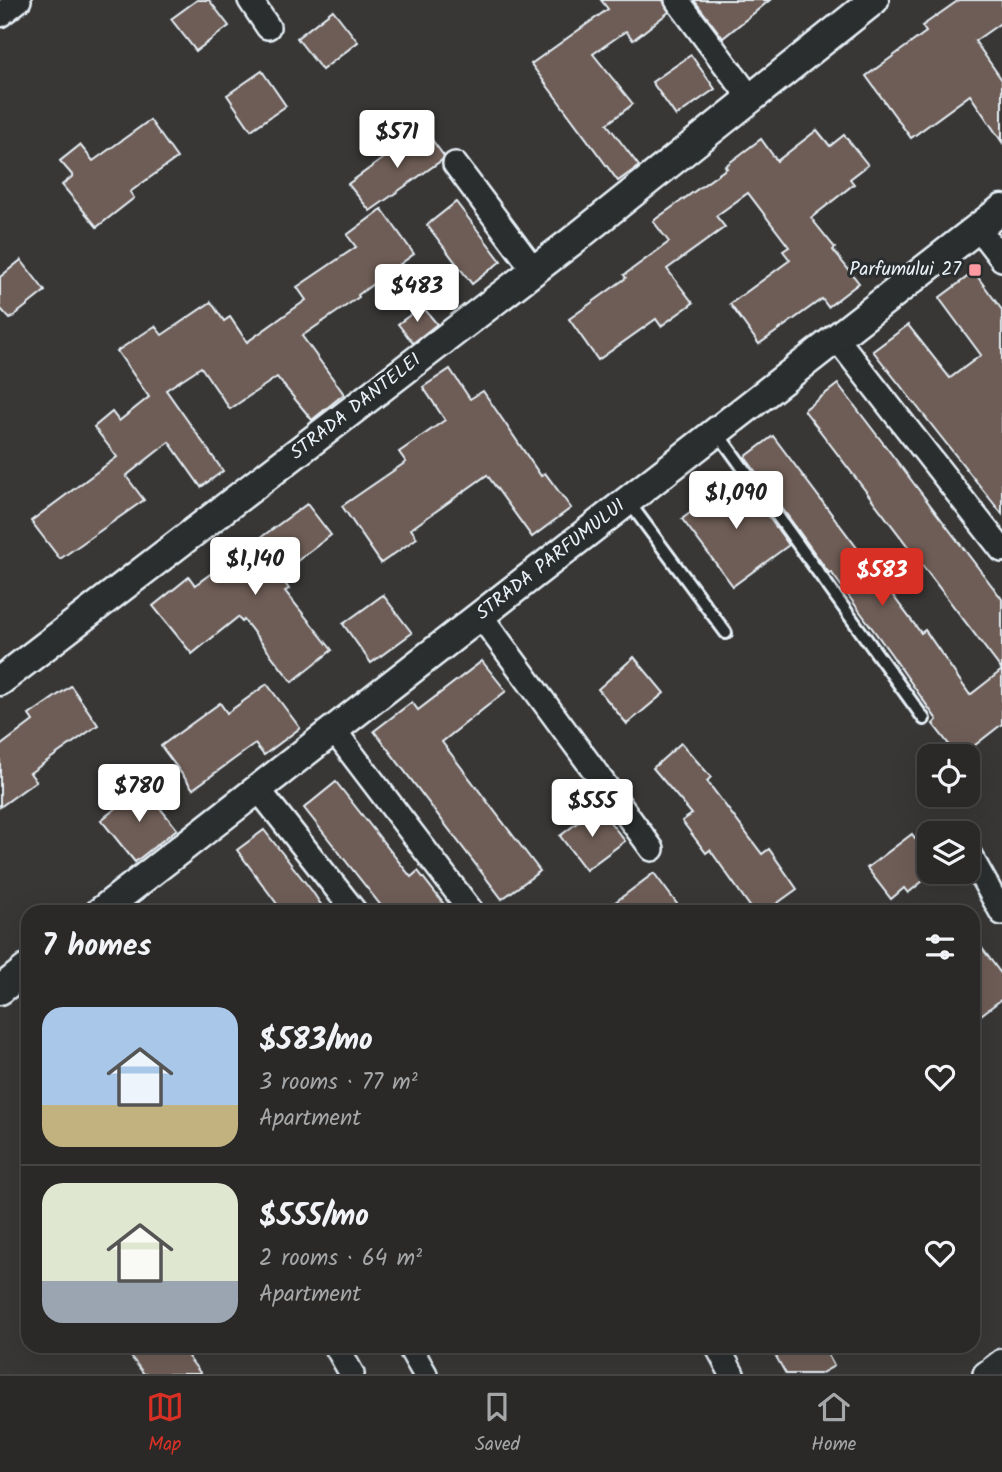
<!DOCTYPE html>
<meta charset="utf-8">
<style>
:root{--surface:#2a2928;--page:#363534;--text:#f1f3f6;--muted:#a5a6a8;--line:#464545;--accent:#d93025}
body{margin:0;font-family:Kalam,sans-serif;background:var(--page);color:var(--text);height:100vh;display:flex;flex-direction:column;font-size:26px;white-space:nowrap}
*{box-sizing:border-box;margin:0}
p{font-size:23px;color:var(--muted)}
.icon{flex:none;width:38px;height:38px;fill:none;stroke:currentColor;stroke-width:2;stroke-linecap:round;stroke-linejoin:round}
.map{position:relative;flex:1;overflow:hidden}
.side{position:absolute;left:21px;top:905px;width:959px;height:448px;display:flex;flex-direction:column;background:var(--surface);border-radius:21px;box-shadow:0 7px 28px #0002,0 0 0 2px var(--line)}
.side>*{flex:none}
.tools{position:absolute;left:917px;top:744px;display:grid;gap:14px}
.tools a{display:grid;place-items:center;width:63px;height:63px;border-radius:14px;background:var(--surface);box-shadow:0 7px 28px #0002,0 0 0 2px var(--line);font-size:35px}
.price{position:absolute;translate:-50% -60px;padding:0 16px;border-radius:7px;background:#fff;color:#222;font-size:23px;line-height:46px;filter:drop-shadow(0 2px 4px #0008)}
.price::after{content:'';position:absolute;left:50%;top:42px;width:21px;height:16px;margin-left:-10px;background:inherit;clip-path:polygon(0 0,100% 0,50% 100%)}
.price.active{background:var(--accent);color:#fff}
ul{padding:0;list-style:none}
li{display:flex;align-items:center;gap:21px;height:175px;padding:0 21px}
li+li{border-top:2px solid var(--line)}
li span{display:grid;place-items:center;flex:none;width:196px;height:140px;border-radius:21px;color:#555}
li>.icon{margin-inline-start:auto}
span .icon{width:84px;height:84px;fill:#fffc;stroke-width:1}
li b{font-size:30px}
h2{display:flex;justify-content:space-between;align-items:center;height:84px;padding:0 21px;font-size:30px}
.tab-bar{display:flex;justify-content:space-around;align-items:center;height:98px;border-top:2px solid var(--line);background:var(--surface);font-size:19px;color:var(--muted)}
.tab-bar a{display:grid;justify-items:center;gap:4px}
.tab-bar .active{color:var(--accent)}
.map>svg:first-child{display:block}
</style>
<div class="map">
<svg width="1002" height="1374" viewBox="0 0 1002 1374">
<rect width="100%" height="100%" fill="#383736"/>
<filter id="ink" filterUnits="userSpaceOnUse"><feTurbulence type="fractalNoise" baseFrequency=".0143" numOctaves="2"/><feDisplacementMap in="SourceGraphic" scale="14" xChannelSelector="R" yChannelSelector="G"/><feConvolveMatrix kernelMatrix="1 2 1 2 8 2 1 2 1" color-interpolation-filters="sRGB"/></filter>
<g filter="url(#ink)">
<!-- building -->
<g fill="#6e5d56" stroke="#e8f1f8" stroke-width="2">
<path d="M197,0H209L229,26L196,51L171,19Z"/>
<path d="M601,0H663L669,12L633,40L626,31L593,54L633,104L607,124L639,166L618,181L531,64L608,9Z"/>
<path d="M694,0H770L723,38Z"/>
<path d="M959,0H1002V22L975,41L1002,80V142L970,95L911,138L866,76L926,32L922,26Z"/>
<path d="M333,10L358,42L322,70L297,38Z"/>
<path d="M691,55L715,89L676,116L652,82Z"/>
<path d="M262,71L286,106L251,130L227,95Z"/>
<path d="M150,120L177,158L130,192L134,198L97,227L62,185L73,176L60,161L80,145L93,161Z"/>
<path d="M424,129L444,156L442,160L370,211L348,184Z"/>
<path d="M817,130L830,146L844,135L868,165L850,179L854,184L811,218L835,248L833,250L859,283L828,307L822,299L759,344L730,304L790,260L783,251L789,247L748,193L716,216L725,227L667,269L693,303L661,326L656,319L598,360L569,319L626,278L624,275L669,242L653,221L727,168L725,166L761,139L777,161Z"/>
<path d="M456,202L501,261L472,284L427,225Z"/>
<path d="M382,209L414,254L358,295L359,297L302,336L344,394L312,420L277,377L230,409L201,367L166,390L223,471L201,487L169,442L126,476L144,500L60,559L31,521L117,457L94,427L112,412L119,421L149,397L117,351L155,326L162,335L211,302L224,321L230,317L247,342L306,300L297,287L356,247L347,235Z"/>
<path d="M21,260L45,291L10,319L0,308V277Z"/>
<path d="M974,272L1002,310V514L873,351L908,325L950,378L981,355L939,298Z"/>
<path d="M422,306L437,324L413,343L398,324Z"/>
<path d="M450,369L470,399L483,391L541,476L545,473L571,508L532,537L487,475L411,529L417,538L381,563L342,506L406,462L399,452L445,420L423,387Z"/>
<path d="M838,384L1002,599V670L804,410Z"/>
<path d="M773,436L921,633L925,630L970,695L1002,670V724L961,756H958L933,724L937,720L891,654L831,572L829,573L745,457Z"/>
<path d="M739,476L789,545L733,586L682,519Z"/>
<path d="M307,504L331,535L279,575L289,589L285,591L332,650L292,682L244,620L242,622L238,617L192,654L153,606L189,577L195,585Z"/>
<path d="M383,595L412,633L371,663L343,624Z"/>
<path d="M634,657L664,693L627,724L598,689Z"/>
<path d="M482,661L506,691L442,742L540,871L502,899L374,731L412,702L418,710Z"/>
<path d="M267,684L300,728L264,755L255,744L193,789L161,746L220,703L227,713Z"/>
<path d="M71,686L98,725L30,773L36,781L0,807V746L33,721L29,715Z"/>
<path d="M681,743L711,777L707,781L762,854L769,849L797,889L765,912H754L710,850L706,853L682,821L692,814L653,768Z"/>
<path d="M336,782L411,877L418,871L450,912H386L304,808Z"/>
<path d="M143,787L177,829L135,862L101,820Z"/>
<path d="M598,807L625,841L586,870L560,836Z"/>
<path d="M264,830L312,891L326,912H283L237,850Z"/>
<path d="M912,834L929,857V876L908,893L904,888L891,899L867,868Z"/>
<path d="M654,873L683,912H602Z"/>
<path d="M973,936L1002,975V999L973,1021Z"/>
<path d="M123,1346H180L201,1374H144Z"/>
<path d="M770,1346H823L834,1366L820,1374H786Z"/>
</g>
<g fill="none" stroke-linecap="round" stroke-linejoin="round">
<defs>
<g id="service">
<path d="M717,432L924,719"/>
<path d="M628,501L726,633"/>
</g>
<g id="minor">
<path d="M250,0L268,27"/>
<path d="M677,0L751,99"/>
<path d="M0,15L19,0"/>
<path d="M455,164L534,270"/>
<path d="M978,228L1002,259"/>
<path d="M837,339L1002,550"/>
<path d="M480,615L652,849"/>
<path d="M333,729L472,912"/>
<path d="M258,789L355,912"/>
<path d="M968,852L1002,913"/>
<path d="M336,1346L352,1374"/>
<path d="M409,1346L425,1374"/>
<path d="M717,1346L732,1374"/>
<path d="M985,1374L1002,1361"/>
</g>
<g id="tertiary">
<path d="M0,681L571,242L874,0"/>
<path d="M100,912L1002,209"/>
<path d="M0,990L28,968"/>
</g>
</defs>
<!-- service casing -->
<use href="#service" stroke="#e8f1f8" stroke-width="16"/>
<!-- minor casing -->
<use href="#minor" stroke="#e8f1f8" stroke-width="28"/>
<!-- tertiary casing -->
<use href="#tertiary" stroke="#e8f1f8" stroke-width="33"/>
<!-- service -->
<use href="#service" stroke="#2a2d2e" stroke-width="10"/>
<!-- minor -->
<use href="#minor" stroke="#2a2d2e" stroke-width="23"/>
<!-- tertiary -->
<use href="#tertiary" stroke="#2a2d2e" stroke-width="28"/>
</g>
</g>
<!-- markers -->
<rect fill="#ff9aa2" stroke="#2a2d2e" stroke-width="2.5" x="968" y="263" width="14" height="14" rx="3.5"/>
<g text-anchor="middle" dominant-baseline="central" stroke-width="6" stroke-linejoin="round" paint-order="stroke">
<!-- poi labels -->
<g font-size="19" fill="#e8f1f8" stroke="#2a2d2e" text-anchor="end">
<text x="961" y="270">Parfumului 27</text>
</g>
<!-- street labels -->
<g font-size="19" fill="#e8f1f8" stroke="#2a2d2e">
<text transform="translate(356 407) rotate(-38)">STRADA DANTELEI</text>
<text transform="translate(551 560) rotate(-38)">STRADA PARFUMULUI</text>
</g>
</g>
</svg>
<div class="tools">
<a><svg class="icon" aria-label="locate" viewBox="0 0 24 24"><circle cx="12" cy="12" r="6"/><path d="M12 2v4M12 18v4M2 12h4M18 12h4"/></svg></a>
<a><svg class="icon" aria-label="layers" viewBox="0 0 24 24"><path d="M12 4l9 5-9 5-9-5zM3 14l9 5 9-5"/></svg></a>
</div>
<b class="price" style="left:397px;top:170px">$571</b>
<b class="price" style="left:417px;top:324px">$483</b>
<b class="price" style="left:736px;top:531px">$1,090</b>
<b class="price" style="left:255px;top:597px">$1,140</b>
<b class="price active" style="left:882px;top:608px">$583</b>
<b class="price" style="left:139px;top:824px">$780</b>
<b class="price" style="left:592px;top:839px">$555</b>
<section class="side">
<h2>7 homes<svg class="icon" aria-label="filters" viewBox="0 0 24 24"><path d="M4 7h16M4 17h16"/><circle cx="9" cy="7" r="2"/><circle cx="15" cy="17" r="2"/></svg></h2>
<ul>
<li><span style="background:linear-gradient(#a9c7e8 70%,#c2b280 0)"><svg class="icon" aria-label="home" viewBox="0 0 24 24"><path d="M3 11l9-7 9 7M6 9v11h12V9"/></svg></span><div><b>$583/mo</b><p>3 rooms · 77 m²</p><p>Apartment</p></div><svg class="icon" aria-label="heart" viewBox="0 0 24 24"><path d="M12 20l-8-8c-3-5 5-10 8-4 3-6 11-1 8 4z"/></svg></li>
<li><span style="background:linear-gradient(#dfe7d0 70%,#9aa5b1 0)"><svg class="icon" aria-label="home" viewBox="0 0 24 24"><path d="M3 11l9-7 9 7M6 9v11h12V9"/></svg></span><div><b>$555/mo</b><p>2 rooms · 64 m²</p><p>Apartment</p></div><svg class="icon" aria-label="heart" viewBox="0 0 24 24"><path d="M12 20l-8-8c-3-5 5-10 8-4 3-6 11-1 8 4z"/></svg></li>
</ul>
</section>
</div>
<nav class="tab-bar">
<a class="active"><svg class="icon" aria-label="map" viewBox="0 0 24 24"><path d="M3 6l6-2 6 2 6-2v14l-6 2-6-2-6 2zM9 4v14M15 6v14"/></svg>Map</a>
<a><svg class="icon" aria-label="saved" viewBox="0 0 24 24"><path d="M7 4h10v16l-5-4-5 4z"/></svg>Saved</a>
<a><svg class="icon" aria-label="home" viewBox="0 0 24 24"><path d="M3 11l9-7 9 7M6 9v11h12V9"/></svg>Home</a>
</nav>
